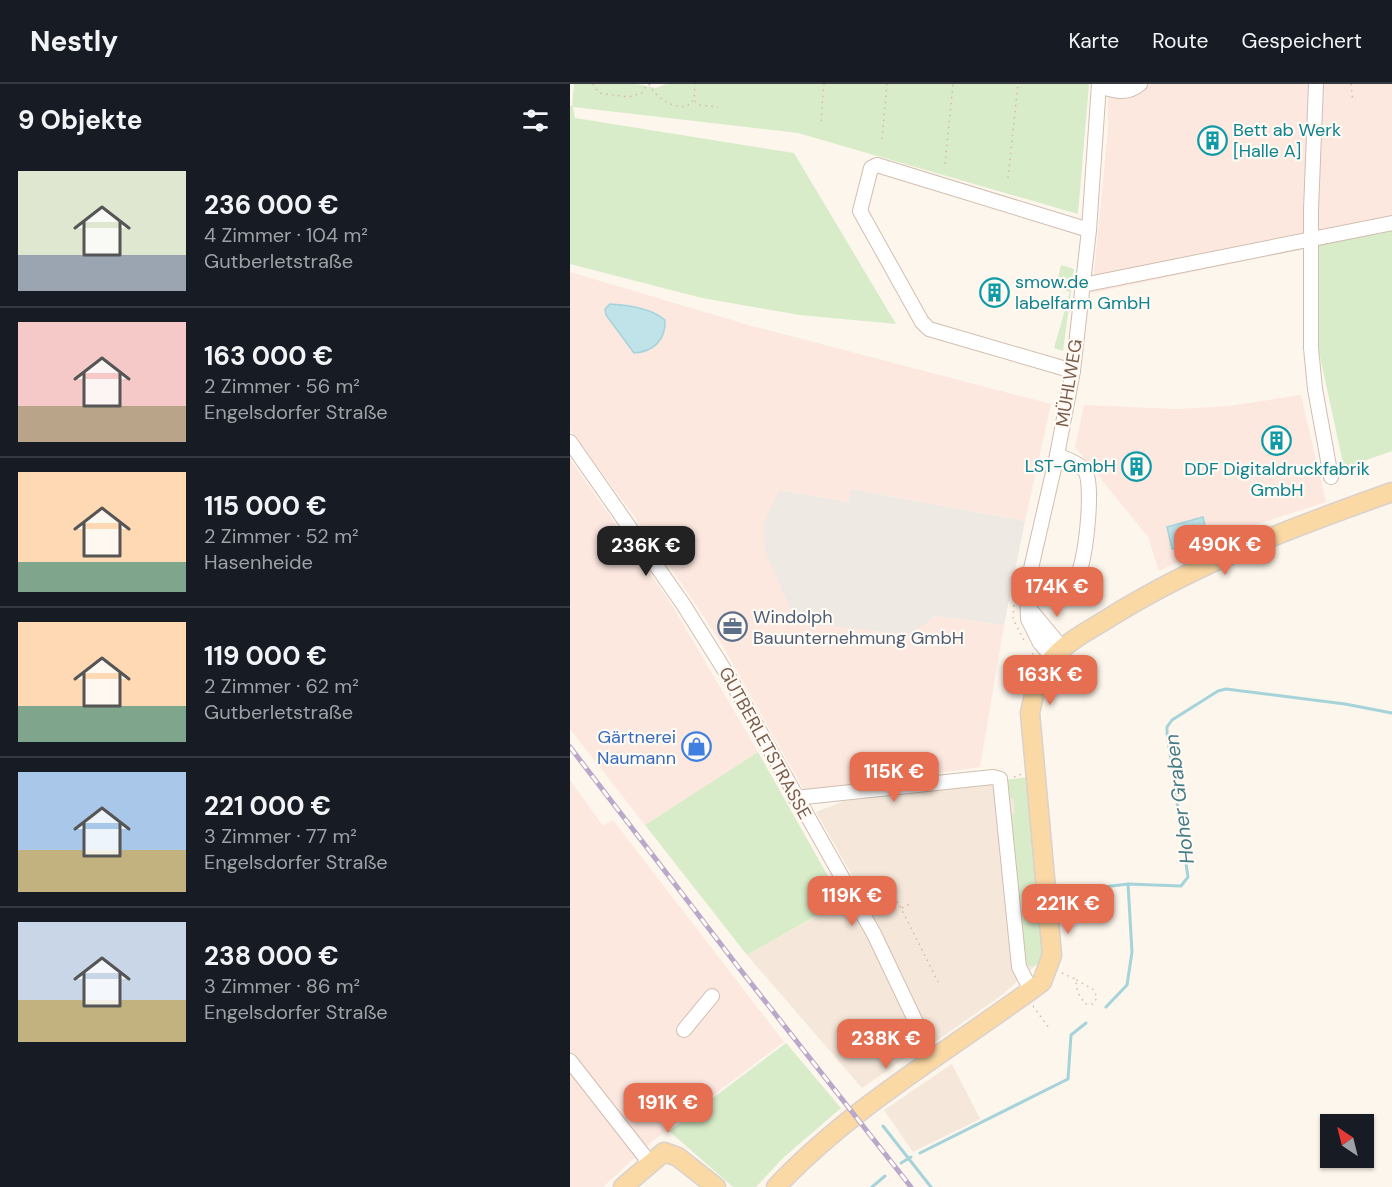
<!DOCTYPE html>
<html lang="de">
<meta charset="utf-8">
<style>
:root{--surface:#171b24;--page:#20242c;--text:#f1f3f6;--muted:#9ea1a6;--line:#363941;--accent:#e76f51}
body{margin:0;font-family:"DM Sans",sans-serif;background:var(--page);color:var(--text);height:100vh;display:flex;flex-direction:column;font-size:22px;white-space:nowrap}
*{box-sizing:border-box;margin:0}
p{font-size:20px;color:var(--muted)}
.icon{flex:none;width:33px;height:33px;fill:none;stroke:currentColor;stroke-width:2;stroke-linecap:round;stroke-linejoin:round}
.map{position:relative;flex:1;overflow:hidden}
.panel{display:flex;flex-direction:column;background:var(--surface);width:570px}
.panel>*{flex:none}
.needle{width:39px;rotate:325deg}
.fabs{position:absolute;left:750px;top:1030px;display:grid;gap:12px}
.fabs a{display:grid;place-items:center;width:54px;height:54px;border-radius:0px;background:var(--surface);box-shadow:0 2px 4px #0004;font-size:30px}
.price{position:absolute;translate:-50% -51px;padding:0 14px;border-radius:12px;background:var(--accent);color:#fff;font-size:20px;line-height:39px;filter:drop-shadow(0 2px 3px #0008)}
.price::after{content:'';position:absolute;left:50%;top:36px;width:18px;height:14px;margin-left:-9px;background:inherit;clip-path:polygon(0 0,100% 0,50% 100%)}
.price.on{background:#222;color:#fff}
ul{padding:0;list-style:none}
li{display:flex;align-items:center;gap:18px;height:150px;padding:0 18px}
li+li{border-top:2px solid var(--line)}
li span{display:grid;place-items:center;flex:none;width:168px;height:120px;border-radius:0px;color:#555}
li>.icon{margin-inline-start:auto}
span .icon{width:72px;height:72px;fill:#fffc;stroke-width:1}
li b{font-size:26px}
h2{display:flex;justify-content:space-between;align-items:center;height:72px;padding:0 18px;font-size:26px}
header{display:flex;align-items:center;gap:36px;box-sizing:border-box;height:84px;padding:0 30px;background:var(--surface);border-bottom:2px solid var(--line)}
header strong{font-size:28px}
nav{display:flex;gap:33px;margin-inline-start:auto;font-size:21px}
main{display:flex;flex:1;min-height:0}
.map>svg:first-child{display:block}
</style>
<header>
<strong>Nestly</strong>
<nav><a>Karte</a><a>Route</a><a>Gespeichert</a></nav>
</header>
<main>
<section class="panel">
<h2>9 Objekte<svg class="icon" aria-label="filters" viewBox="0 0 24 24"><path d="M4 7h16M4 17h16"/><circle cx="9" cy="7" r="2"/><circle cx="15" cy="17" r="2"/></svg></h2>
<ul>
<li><span style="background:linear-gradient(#dfe7d0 70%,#9aa5b1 0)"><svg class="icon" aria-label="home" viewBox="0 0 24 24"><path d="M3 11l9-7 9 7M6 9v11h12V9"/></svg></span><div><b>236 000 €</b><p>4 Zimmer · 104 m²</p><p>Gutberletstraße</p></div></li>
<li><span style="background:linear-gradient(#f6c9c9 70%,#b9a48a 0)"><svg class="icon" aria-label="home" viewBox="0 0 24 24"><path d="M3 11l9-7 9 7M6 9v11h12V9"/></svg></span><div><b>163 000 €</b><p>2 Zimmer · 56 m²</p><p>Engelsdorfer Straße</p></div></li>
<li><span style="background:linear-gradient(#ffd9b3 75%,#7fa58c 0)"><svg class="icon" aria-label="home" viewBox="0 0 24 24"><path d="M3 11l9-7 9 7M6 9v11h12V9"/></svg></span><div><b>115 000 €</b><p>2 Zimmer · 52 m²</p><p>Hasenheide</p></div></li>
<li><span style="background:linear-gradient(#ffd9b3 70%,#7fa58c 0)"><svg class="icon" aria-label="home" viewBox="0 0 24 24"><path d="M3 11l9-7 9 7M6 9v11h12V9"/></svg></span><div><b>119 000 €</b><p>2 Zimmer · 62 m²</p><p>Gutberletstraße</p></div></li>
<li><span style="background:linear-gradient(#a9c7e8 65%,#c2b280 0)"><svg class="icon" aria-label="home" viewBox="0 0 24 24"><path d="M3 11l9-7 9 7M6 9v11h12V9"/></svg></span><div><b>221 000 €</b><p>3 Zimmer · 77 m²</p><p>Engelsdorfer Straße</p></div></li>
<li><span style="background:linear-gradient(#c9d6e8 65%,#c2b280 0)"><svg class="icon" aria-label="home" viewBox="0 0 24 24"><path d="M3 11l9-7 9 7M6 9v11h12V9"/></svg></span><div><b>238 000 €</b><p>3 Zimmer · 86 m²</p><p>Engelsdorfer Straße</p></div></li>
</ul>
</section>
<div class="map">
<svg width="822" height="1103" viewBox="0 0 822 1103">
<rect width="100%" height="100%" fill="#fdf6ec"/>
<!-- residential -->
<g fill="#f5e8da">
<path d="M451,694L465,882L432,911L368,956L342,969L292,1004L177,871L291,807L246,728L274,717Z"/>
<path d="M382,980L410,1035L343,1068L314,1026Z"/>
</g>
<!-- commercial -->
<g fill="#fde8e0">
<path d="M538,0H822V146L522,209L538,45Z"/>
<path d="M0,188L182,242L481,320L455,437L281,405L278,418L209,406L365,532L434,541L410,683L235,708L150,557L81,455L0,346Z"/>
<path d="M731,311L756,418L688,440L589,487L578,453L505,363L514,321L606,325L659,322Z"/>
<path d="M0,375L102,521L188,668L75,741L0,645Z"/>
<path d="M0,696L33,742L43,736L214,958L84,1056L33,1103H0Z"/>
</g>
<!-- industrial -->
<path fill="#efe9e4" d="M281,405L455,437L434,541L365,532L340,551L226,538L195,467L193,441L209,406L278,418Z"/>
<!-- green -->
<g fill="#d8ecc9">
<path d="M4,0H67L86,4L96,0H519L508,130L228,49L3,23L5,34L224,69L326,240L230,231L132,214L0,180V22H2Z"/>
<path d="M822,146V367L774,384L748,263L749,161Z"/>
<path d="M491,181L504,185L493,267L484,264L500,208L486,203Z"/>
<path d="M188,668L272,817L177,871L75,741Z"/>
<path d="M459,693L475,870L471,881L460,882L454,879L438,731L445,730L443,714H437L435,696Z"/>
<path d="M216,959L271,1024L213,1074L186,1103H163L99,1047Z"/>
</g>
<!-- water -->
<g fill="#bfe3e8" stroke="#a5d3da" stroke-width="1.5">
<path d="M40,220C58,221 81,224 95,236C96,256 83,268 64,269L36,231L35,225Z"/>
<path d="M633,433L638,456L602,465L597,443Z"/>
</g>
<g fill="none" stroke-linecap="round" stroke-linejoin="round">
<!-- stream -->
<g stroke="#a5d3da" stroke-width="3">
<path d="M516,805L558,800"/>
<path d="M536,923L557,901L562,868L558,800L611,802L618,793L597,649V643L602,636L648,607L656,605L775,620L822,629"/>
<path d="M313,1042L361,1103"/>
<path d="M350,1069L498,995L501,951L516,939"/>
<path d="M331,1079L341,1073"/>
<path d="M302,1103L315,1092"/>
</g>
<defs>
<g id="minor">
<path d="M746,0L741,126V264L745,305L761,393"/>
<path d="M529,2C545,7 557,11 570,0"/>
<path d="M513,201L822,139"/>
<path d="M503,287L359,245L352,238L290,127L301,84L307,81L519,146"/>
<path d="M0,358L113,520L162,598L304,850L364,976"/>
<path d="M457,502C474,503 491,507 505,495C516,485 524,399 515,387C509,379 496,375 487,371"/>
<path d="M458,523L493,565"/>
<path d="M483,574L470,559L458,535L457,502L487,371L503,287L519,146L529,0"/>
<path d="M225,714L423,693L430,695L449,883L461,906"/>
<path d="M114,946L142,912"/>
<path d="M0,977L79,1078"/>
</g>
<g id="major">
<path d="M53,1103L94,1068L108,1073L146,1103"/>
<path d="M206,1103C283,1021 382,965 472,898L482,871L460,629C464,609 468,592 482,575C498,556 522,545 542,532C631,477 724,443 822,408"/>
</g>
</defs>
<!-- minor casing -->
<use href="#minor" stroke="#d1beb0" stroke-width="16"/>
<!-- major casing -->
<use href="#major" stroke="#dad1cd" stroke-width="21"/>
<!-- path -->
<g stroke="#d9b8a5" stroke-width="1.5" stroke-dasharray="1.5 4.5" stroke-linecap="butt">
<path d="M23,0L29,9L59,13L72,9L77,0"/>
<path d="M79,0C87,15 99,22 116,23L124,16L125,0"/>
<path d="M781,0L783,18"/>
<path d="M125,17L129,21L148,23"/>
<path d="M251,37L254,0"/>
<path d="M312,55L317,0"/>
<path d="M375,80L383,0"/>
<path d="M438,94L448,0"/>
<path d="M444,515L443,535L456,560"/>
<path d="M459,582L463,569"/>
<path d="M444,693L452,690"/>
<path d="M332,824L342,819"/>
<path d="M305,829L328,818L368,898"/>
<path d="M492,889L505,895L508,909L515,920H523L527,914L524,906L505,895"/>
<path d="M463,922L479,944"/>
</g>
<!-- minor -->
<use href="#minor" stroke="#fff" stroke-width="14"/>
<!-- major -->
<use href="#major" stroke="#fbd9a5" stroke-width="18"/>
<defs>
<path id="rail" d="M0,663L169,884L341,1103"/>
</defs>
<!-- rail casing -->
<use href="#rail" stroke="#b9a8c9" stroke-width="5"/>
<!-- rail -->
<use href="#rail" stroke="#fffaf3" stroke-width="3" stroke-dasharray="9" stroke-linecap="butt"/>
</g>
<!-- icons -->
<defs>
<symbol id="building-ring" viewBox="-11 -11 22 22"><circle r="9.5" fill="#fffaf3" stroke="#0f9aa8" stroke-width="1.5"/><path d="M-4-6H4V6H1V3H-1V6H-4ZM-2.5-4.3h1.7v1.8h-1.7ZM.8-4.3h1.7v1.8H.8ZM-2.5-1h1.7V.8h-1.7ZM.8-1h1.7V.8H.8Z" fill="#0f9aa8"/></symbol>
<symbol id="office-ring" viewBox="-11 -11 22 22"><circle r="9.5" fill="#fffaf3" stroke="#5c6f8a" stroke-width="1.5"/><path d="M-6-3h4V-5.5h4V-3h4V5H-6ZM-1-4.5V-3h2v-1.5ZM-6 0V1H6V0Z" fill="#5c6f8a"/></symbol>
<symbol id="shop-ring" viewBox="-11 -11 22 22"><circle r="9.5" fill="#fffaf3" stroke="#3f7fe0" stroke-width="1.5"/><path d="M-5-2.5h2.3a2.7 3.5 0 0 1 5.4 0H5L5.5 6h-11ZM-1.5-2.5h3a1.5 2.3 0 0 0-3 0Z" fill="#3f7fe0"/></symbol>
</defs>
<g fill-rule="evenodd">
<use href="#building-ring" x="626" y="40" width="33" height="33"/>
<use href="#building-ring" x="408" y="192" width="33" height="33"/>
<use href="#building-ring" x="690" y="340" width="33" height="33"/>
<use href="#building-ring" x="550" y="366" width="33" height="33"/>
<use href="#office-ring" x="146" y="526" width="33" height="33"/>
<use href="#shop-ring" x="110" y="646" width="33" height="33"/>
</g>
<g text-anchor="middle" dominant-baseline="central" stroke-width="4.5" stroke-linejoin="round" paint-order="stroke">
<!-- culture labels -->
<g font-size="18" fill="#0d838f" stroke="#fffaf3" text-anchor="start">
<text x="663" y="46">Bett ab Werk<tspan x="663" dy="21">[Halle A]</tspan></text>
<text x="445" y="198">smow.de<tspan x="445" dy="21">labelfarm GmbH</tspan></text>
<text x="546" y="382" text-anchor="end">LST-GmbH</text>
<text x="707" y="385" text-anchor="middle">DDF Digitaldruckfabrik<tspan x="707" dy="21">GmbH</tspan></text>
</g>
<!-- street labels -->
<g font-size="18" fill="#7a5c4d" stroke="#fffaf3">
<text transform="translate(499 299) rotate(-81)">MÜHLWEG</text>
<text transform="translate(195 659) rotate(61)">GUTBERLETSTRASSE</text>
</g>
<!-- service labels -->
<g font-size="18" fill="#4e5e75" stroke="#fffaf3" text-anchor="start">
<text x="183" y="533">Windolph<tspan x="183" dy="21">Bauunternehmung GmbH</tspan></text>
</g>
<!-- shop labels -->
<g font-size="18" fill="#366cbe" stroke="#fffaf3" text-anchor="end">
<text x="106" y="653">Gärtnerei<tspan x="106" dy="21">Naumann</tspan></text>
</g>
<!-- water labels -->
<g font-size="20" font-style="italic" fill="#437c86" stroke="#fffaf3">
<text transform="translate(609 715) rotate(-97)">Hoher Graben</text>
</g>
</g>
</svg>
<div class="fabs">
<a><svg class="needle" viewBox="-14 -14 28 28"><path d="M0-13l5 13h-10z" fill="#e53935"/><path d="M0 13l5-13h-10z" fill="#9ea1a6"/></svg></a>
</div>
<b class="price" style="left:655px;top:492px">490K €</b>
<b class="price on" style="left:76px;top:493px">236K €</b>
<b class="price" style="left:487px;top:534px">174K €</b>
<b class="price" style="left:480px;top:622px">163K €</b>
<b class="price" style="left:324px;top:719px">115K €</b>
<b class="price" style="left:282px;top:843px">119K €</b>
<b class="price" style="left:498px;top:851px">221K €</b>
<b class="price" style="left:316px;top:986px">238K €</b>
<b class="price" style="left:98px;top:1050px">191K €</b>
</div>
</main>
